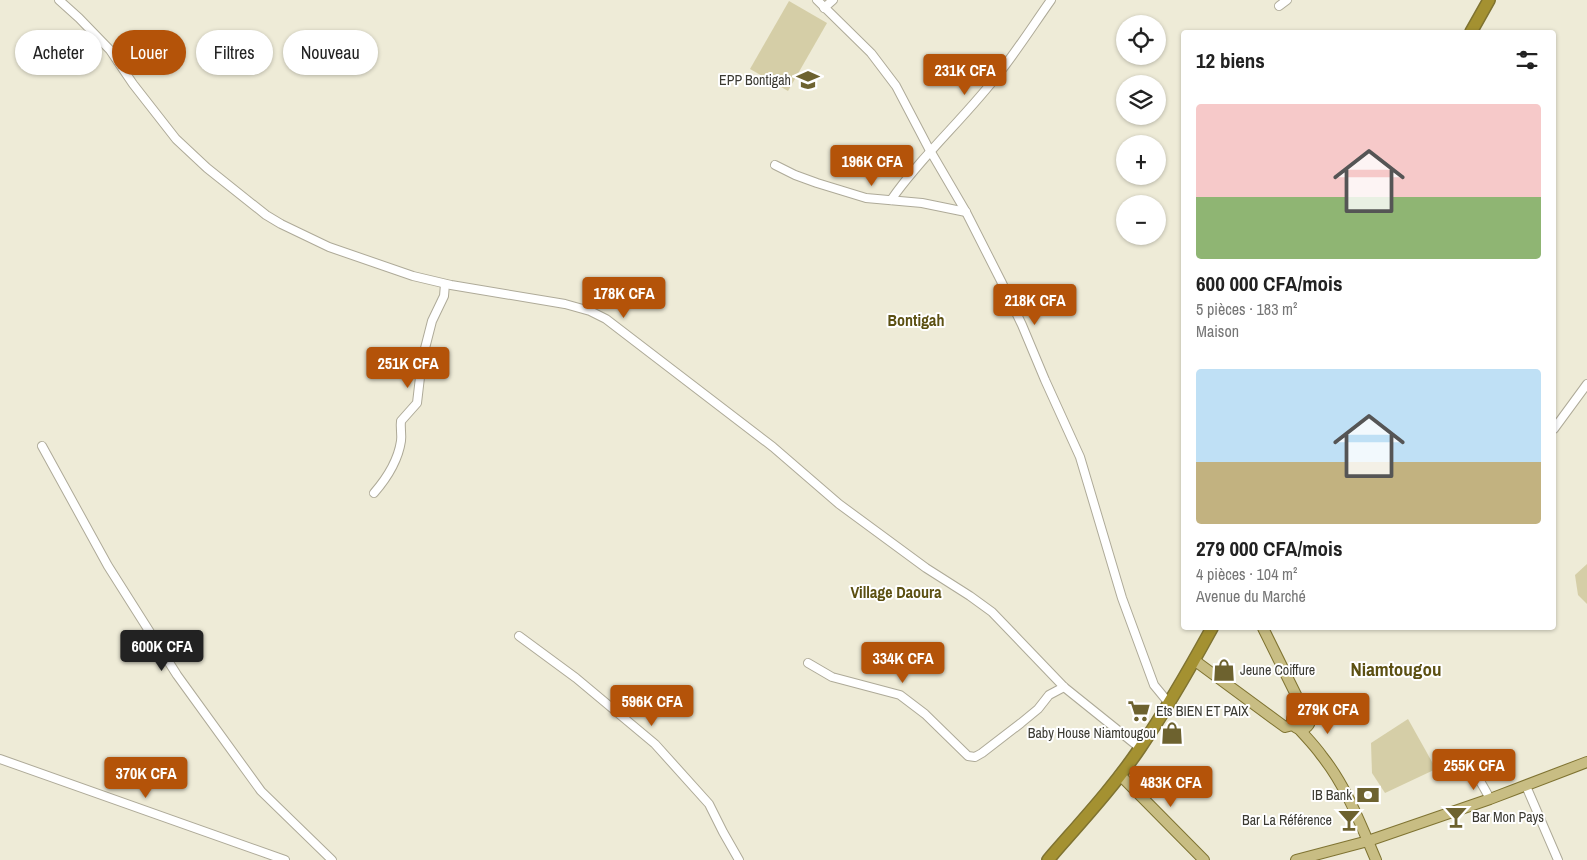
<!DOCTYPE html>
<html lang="fr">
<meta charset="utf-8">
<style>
:root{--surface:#fff;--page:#f2f2f2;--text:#222;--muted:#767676;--accent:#b45309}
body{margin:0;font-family:"Archivo Narrow",sans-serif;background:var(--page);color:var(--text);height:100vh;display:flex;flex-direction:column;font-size:19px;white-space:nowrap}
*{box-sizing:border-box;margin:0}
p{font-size:16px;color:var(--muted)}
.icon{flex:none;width:28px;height:28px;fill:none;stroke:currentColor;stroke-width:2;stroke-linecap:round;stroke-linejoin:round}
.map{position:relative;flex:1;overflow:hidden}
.side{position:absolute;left:1181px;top:30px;width:375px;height:600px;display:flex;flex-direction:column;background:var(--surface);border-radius:5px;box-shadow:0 1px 4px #0004}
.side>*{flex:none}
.guide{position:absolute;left:15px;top:30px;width:475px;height:45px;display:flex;gap:10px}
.tools{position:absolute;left:1116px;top:15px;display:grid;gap:10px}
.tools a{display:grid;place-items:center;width:50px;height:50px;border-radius:50%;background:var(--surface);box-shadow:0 1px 4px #0004;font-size:25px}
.price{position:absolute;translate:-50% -42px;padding:0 11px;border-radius:5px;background:var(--accent);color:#fff;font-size:16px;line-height:32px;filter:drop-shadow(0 1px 2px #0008)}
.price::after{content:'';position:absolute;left:50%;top:30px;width:15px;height:11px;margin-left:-8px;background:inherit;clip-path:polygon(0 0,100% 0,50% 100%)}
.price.active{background:#222;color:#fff}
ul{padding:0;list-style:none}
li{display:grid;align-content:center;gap:10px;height:265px;padding:0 15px}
li span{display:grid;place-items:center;height:155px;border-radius:5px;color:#555}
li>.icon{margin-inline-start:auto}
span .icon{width:90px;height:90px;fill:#fffc;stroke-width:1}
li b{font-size:21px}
h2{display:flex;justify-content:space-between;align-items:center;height:60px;padding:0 15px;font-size:21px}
.tag{padding:0 18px;border-radius:22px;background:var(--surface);box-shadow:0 1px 4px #0004;font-size:18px;line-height:45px}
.tag.active{background:var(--accent);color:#fff}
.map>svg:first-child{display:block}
</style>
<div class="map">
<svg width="1587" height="860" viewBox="0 0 1587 860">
<rect width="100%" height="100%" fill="#eeebd7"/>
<!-- green -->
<g fill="#d5cea7">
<path d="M789,1L827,23L788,91L750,69Z"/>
<path d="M1587,564V604L1578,595L1575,575Z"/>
<path d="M1408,719L1436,769L1385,793L1372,773L1371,743Z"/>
</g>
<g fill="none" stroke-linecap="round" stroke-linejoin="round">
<defs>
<g id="minor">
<path d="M59,0L79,18L110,50L133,84L176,139L207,168L266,215L281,224L329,247L413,276L451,285L565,304L590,311L606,319L773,447L839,504L926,568L970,596L992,612L1064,687L1140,748"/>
<path d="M817,0L871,53L896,86L928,147L966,212L1001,281L1022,325L1045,380L1080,457L1122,598L1154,685L1168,702"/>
<path d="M1279,6L1287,0"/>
<path d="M824,8L833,0"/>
<path d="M775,165L795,175L817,183L866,198L922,203L966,212"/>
<path d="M891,200C923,154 966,117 1000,72C1018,49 1034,24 1051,0"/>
<path d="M1554,429L1587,384"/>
<path d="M42,446L108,566L177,675L261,791L332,860"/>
<path d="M374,493C387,478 398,461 401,441C402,434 400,428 401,421L417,403L422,360L432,321L444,296L445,284"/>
<path d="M519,636L576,678L655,744L709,804L723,832L739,860"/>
<path d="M808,663L832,677L900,695L925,714L968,756L975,757L982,753L1021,723L1038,709L1049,695L1064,687"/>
<path d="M1468,756C1473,771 1483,785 1490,799"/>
<path d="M0,759L285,860"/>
<path d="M1526,786L1558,860"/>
</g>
<g id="major">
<path d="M1263,628L1304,711"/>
<path d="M1194,660L1285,727L1293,725"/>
<circle cx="1301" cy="720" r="9"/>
<path d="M1299,729C1307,738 1315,746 1322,756C1346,786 1361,825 1376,860"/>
<path d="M1120,775L1204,860"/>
<path d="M1296,860L1368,841L1490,799L1587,762"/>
</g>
<g id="highway">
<path d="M1471,32L1489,0"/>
<path d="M1048,860C1079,824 1113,788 1140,748C1166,710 1190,668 1212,628"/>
</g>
</defs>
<!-- minor casing -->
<use href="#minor" stroke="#aeaa98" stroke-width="10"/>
<!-- major casing -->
<use href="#major" stroke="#7f7331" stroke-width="12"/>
<!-- highway casing -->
<use href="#highway" stroke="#7f7331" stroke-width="14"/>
<!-- minor -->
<use href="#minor" stroke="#fff" stroke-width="8"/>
<!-- major -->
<use href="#major" stroke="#c8bd83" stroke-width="10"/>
<!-- highway -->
<use href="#highway" stroke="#a49131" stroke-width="11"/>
</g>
<!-- icons -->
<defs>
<symbol id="school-bare" viewBox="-9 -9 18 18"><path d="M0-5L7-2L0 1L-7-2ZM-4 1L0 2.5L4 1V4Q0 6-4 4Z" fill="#6d622f" stroke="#fff" stroke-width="2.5" paint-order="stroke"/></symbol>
<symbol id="shop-bare" viewBox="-9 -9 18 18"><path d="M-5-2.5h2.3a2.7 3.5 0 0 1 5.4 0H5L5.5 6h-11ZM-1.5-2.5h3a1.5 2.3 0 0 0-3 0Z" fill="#6d622f" stroke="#fff" stroke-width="2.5" paint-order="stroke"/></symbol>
<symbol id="supermarket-bare" viewBox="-9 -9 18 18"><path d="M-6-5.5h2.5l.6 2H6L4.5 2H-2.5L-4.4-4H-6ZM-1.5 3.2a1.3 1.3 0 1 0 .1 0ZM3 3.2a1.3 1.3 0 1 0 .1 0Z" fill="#6d622f" stroke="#fff" stroke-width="2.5" paint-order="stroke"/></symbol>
<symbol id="bank-bare" viewBox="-9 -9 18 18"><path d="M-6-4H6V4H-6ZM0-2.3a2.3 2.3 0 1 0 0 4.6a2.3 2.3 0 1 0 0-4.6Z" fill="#6d622f" stroke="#fff" stroke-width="2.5" paint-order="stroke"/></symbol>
<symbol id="bar-bare" viewBox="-9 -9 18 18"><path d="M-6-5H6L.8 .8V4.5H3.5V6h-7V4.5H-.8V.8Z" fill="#6d622f" stroke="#fff" stroke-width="2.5" paint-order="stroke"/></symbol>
</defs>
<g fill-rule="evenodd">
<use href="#school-bare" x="792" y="64" width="32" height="32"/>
<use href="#shop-bare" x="1208" y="654" width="32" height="32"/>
<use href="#supermarket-bare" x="1123" y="695" width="32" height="32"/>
<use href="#shop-bare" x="1156" y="717" width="32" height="32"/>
<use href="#bank-bare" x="1352" y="779" width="32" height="32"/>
<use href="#bar-bare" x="1440" y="801" width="32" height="32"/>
<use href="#bar-bare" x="1333" y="804" width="32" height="32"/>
</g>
<g text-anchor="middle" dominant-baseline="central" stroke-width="4" stroke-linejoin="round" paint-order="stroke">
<!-- poi labels -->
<g font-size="14" fill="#3b3a32" stroke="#fff" text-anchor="end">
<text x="791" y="80">EPP Bontigah</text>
<text x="1240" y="670" text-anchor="start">Jeune Coiffure</text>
<text x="1156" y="711" text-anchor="start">Ets BIEN ET PAIX</text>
<text x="1156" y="733">Baby House Niamtougou</text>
<text x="1352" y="795">IB Bank</text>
<text x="1472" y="817" text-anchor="start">Bar Mon Pays</text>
<text x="1332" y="820">Bar La Référence</text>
</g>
<!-- quarter labels -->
<g font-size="16" font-weight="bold" fill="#5c5012" stroke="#fff">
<text x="916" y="320">Bontigah</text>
<text x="896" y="592">Village Daoura</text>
</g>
<!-- district labels -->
<g font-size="19" font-weight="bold" fill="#5c5012" stroke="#fff">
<text x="1396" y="669">Niamtougou</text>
</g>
</g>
</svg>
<div class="tools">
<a><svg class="icon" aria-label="locate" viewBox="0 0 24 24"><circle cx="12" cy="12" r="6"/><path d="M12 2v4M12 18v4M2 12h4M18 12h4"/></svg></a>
<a><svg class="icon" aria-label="layers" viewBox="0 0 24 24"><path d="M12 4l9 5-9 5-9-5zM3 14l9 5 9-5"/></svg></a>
<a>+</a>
<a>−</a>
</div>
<b class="price" style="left:965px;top:96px">231K CFA</b>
<b class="price" style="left:872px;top:187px">196K CFA</b>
<b class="price" style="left:624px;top:319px">178K CFA</b>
<b class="price" style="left:1035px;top:326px">218K CFA</b>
<b class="price" style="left:408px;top:389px">251K CFA</b>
<b class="price active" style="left:162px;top:672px">600K CFA</b>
<b class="price" style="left:903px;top:684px">334K CFA</b>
<b class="price" style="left:652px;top:727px">596K CFA</b>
<b class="price" style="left:1328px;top:735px">279K CFA</b>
<b class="price" style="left:1474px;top:791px">255K CFA</b>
<b class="price" style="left:146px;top:799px">370K CFA</b>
<b class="price" style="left:1171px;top:808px">483K CFA</b>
<div class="guide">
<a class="tag">Acheter</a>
<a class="tag active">Louer</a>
<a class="tag">Filtres</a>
<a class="tag">Nouveau</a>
</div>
<section class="side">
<h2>12 biens<svg class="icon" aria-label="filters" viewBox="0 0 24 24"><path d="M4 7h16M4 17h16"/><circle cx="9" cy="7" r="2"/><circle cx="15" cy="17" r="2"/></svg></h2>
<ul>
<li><span style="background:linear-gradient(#f6c9c9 60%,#8fb573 0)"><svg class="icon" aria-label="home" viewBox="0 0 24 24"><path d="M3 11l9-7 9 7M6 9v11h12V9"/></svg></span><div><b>600 000 CFA/mois</b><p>5 pièces · 183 m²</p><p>Maison</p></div></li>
<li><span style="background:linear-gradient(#bfe0f5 60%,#c2b280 0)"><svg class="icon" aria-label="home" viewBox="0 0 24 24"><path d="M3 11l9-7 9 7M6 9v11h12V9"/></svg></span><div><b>279 000 CFA/mois</b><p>4 pièces · 104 m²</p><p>Avenue du Marché</p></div></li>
</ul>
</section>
</div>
